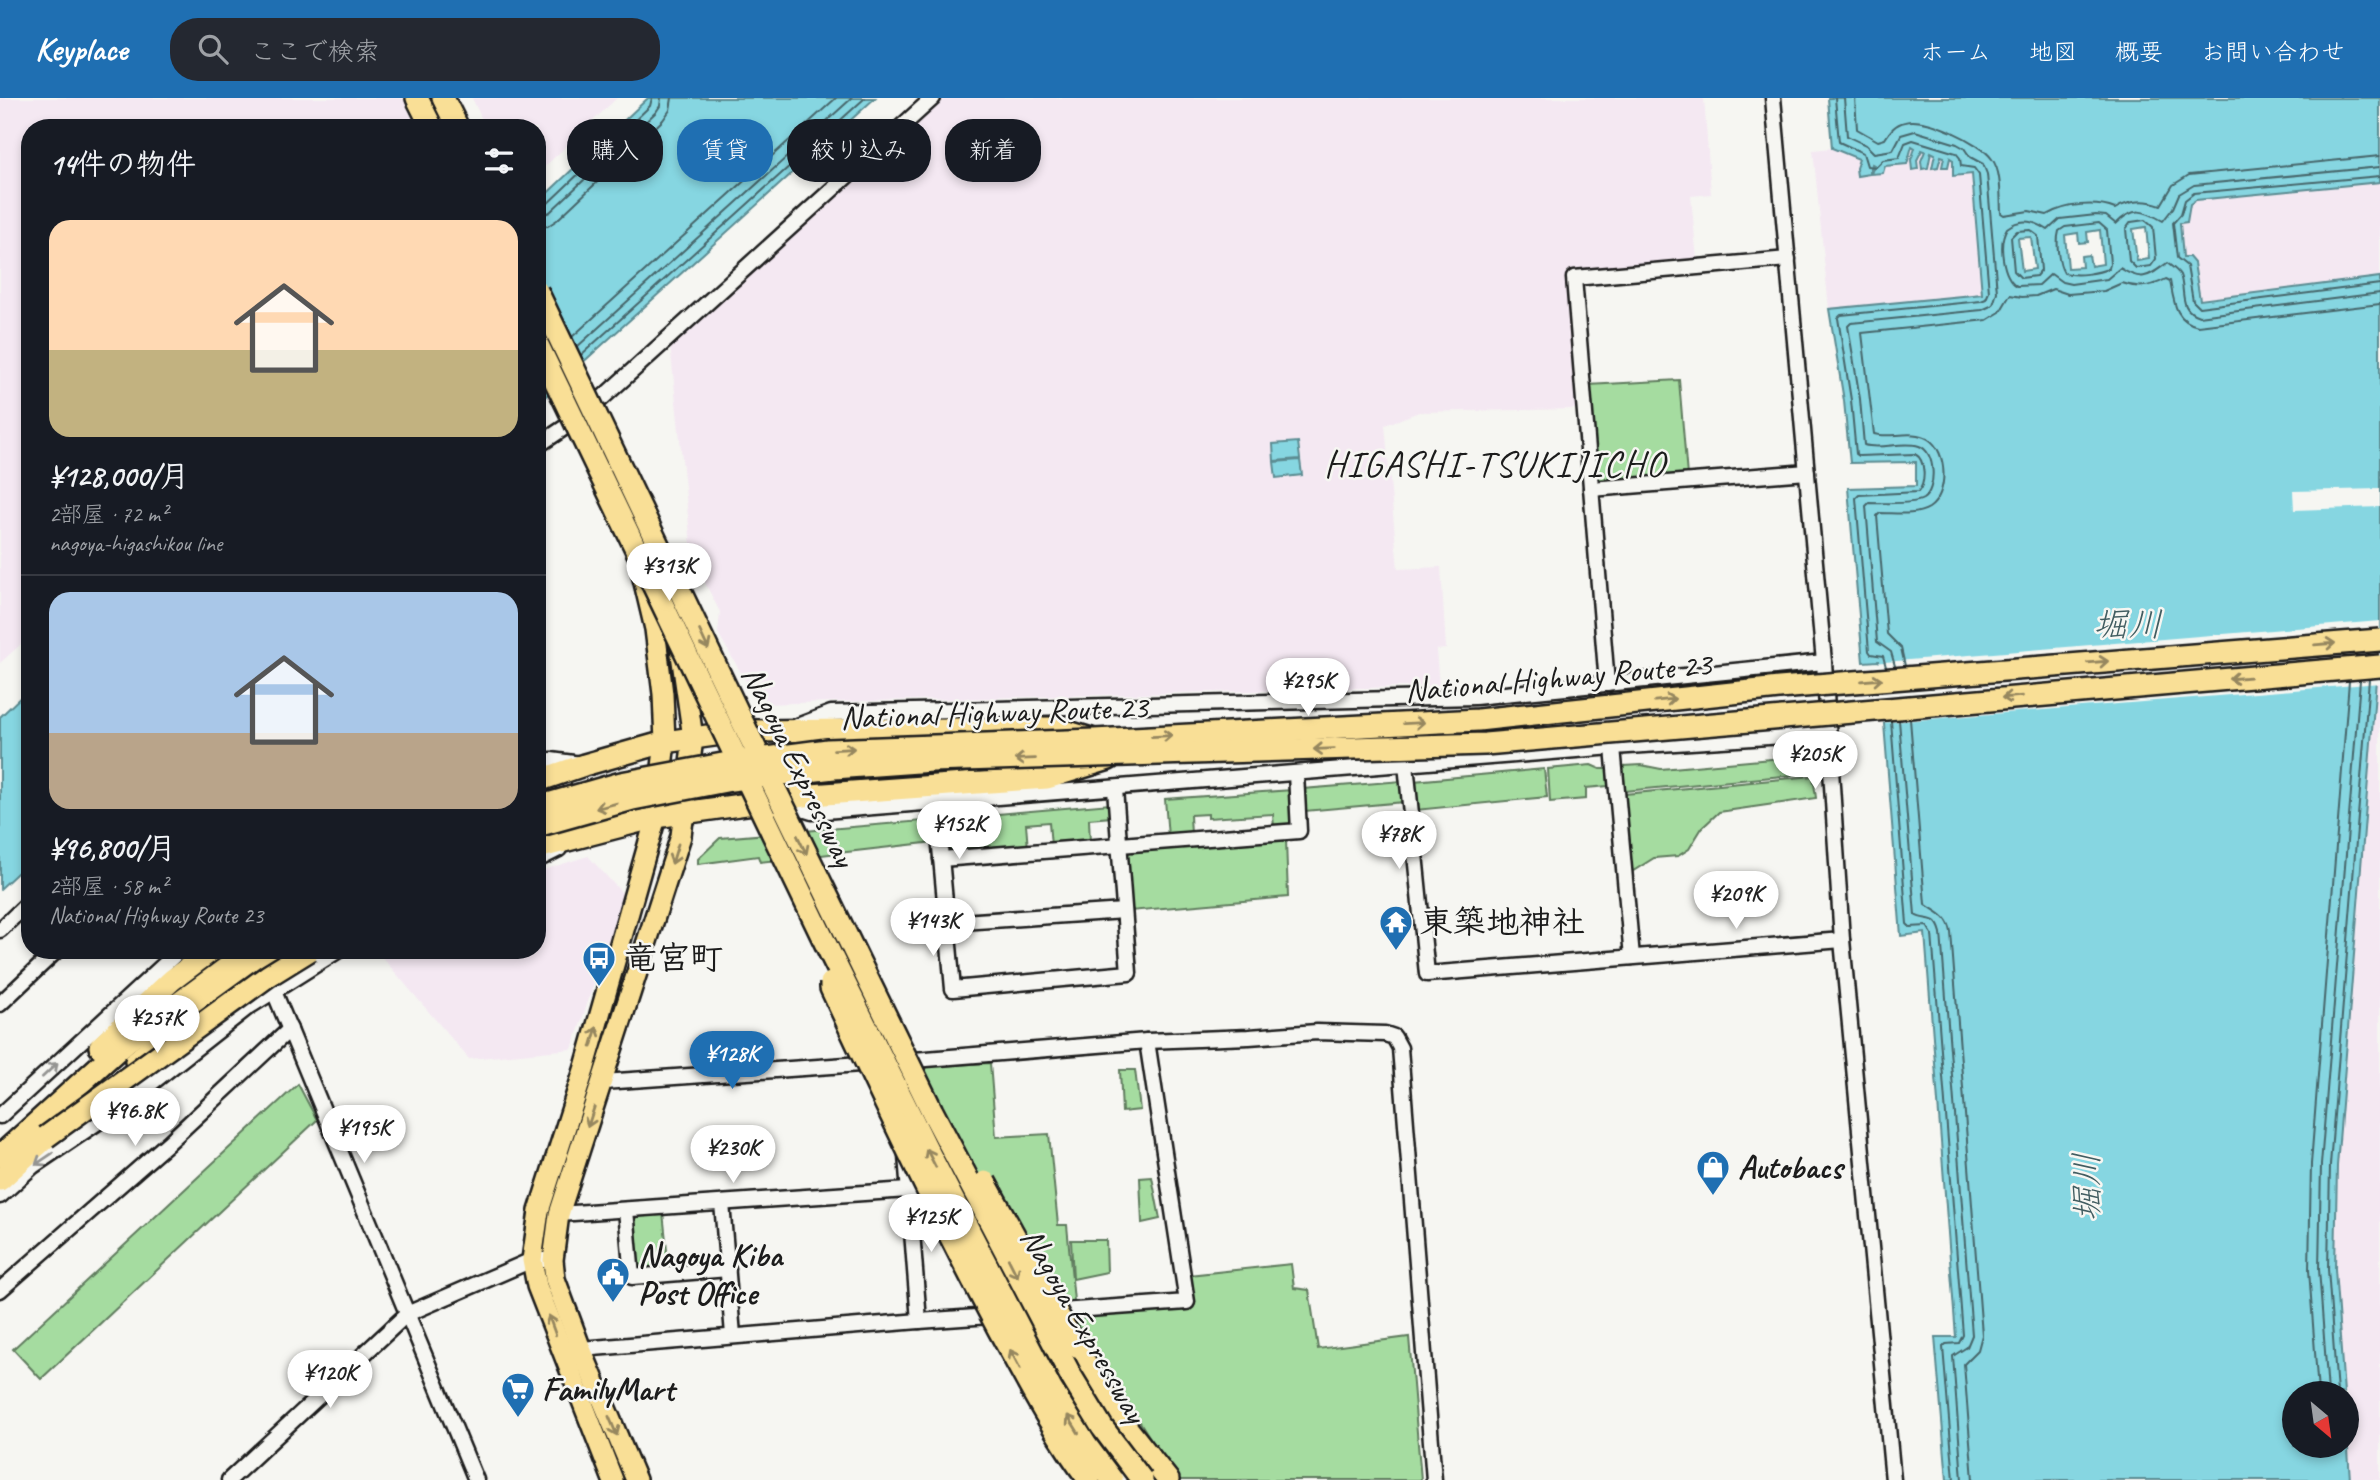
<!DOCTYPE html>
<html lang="ja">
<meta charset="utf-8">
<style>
:root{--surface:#171b24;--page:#242831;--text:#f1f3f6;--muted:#9ea1a6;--line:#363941;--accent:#1f6fb2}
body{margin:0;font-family:Caveat,"Klee One",sans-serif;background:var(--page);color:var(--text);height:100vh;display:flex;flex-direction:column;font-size:26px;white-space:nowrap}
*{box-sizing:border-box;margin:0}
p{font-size:23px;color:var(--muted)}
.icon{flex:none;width:38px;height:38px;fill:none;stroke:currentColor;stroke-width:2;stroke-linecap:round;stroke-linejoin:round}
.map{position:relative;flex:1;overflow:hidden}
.side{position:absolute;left:21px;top:21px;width:525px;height:840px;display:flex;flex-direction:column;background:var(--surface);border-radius:28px;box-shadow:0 4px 10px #0003}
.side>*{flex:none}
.banner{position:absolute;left:567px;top:21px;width:665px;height:63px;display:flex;gap:14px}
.needle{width:46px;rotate:151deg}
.controls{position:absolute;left:2282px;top:1283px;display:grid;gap:14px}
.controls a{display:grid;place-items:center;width:77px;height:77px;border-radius:50%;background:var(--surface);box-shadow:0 4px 10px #0003;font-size:35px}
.price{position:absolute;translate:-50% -60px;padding:0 16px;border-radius:24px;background:#fff;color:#222;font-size:23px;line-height:46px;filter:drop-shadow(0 2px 4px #0008)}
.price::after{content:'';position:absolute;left:50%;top:42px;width:21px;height:16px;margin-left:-10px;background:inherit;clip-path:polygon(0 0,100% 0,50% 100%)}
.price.selected{background:var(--accent);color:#fff}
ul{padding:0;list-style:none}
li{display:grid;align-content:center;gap:14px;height:371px;padding:0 28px}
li+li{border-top:2px solid var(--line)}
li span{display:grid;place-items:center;height:217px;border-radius:21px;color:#555}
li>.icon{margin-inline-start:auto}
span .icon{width:126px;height:126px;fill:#fffc;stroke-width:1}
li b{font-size:30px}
h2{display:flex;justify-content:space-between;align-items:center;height:84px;padding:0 28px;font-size:30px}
.pill{padding:0 24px;border-radius:28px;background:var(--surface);box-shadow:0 4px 10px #0003;font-size:24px;line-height:63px}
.pill.selected{background:var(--accent);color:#fff}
header{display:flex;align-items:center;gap:42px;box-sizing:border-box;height:98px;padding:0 35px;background:var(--accent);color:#fff}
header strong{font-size:33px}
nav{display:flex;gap:38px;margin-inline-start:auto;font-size:24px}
.search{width:490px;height:63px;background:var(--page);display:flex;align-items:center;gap:18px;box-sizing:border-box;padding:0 24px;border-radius:28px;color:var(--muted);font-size:26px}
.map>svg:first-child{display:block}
</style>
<header>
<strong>Keyplace</strong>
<div class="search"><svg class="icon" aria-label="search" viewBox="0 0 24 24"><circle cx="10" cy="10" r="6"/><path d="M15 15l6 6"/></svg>ここで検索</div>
<nav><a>ホーム</a><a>地図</a><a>概要</a><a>お問い合わせ</a></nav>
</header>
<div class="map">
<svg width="2380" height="1382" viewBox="0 0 2380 1382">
<rect width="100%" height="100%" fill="#f6f6f2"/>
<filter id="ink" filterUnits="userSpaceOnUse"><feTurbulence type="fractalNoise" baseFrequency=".0143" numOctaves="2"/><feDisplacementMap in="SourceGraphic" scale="14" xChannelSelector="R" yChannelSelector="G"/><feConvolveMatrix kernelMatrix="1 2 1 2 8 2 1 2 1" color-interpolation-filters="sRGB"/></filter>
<g filter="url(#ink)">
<!-- built -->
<g fill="#f4e8f2">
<path d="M0,0H403L417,30H30V538L0,565Z"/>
<path d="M472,0H617L537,76V30H486Z"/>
<path d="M942,0H1704L1711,96L1691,98L1697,162L1566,173L1577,311L1419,314L1385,327L1398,471L1441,469L1446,551L1436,552L1439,588L759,606L718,535L720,514L700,475L699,460L692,456L670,247Z"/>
<path d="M1911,48L1915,49L1911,62H1917L1921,52L1925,53L1921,63H1928L1931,54L1935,56L1938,69L1941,58L1954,62L1953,68L1971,76L1982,196L1829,211L1813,52L1832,50L1859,61L1868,72L1872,66L1883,72L1885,68L1907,66Z"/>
<path d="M2380,84V179L2200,202L2194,165L2183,159L2180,124L2190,106L2196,102Z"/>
<path d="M2376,581H2380V1382H2350L2347,1295H2344L2335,1171L2337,1068Z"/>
<path d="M588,758L624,797L572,951L469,961L376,852H537V774Z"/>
</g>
<!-- green -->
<g fill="#a5dca0" stroke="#607c5e" stroke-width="2">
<path d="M1679,282L1687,378L1595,384L1588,287Z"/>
<path d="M1806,658L1814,665V675L1625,693L1623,668L1641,667L1661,671Z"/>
<path d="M1591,667L1600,671H1607L1608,688L1586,690V701L1550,704L1548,671Z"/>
<path d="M1544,671L1547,699L1416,712L1414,683Z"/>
<path d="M1813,678L1816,700L1719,714L1702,730L1689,751L1678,758L1654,760L1630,775L1625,696Z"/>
<path d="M1402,683L1404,704L1305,713L1303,691Z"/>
<path d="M1292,692L1294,725L1290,730L1274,731L1273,716L1208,720V716L1190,717L1191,737L1168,739L1165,701Z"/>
<path d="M1110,706L1111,719L1089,721L1090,745L1051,748L1049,724L1026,726L1028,751L950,757L945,753L942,721Z"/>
<path d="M934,722V744L760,764L758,758L698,766V761L720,740Z"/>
<path d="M1286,742L1288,799L1130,813L1124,753Z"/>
<path d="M990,965L996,1039L1049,1036L1058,1127H1067L1074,1203L987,1208L922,1076L914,969Z"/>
<path d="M1120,972H1135L1140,1012L1122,1014Z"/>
<path d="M298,986L317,1022L41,1281L13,1251Z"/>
<path d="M1152,1079L1160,1121L1142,1125L1140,1080Z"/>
<path d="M663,1114L669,1172L634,1177L628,1117Z"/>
<path d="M1071,1142H1106L1107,1174L1073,1181Z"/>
<path d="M1291,1166L1294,1190L1309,1192L1318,1251L1409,1239L1421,1382H1177L1069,1213L1190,1207L1189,1177Z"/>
</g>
<!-- water -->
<g fill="#86d6e1" stroke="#5c8c92" stroke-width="2" fill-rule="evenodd">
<path d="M648,0H875L537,306V105Z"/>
<path d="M1828,0H2380V84L2196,102L2190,106L2187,124L2180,125L2183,159H2189L2194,165L2200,202L2380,179V581L2376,582L2337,1068L2335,1171L2344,1295H2294V1348H2347V1336L2350,1382H1947L1935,1239H1956L1925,835L1901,838L1879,563L1863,564L1848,390L1916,388V364L1850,365L1844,303L1829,211L1982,196L1972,76L1953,78V62L1950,60L1948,69H1942L1944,59L1941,58L1938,69L1932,70L1935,56L1931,54L1928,70L1922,71L1921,63L1925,53L1922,52L1917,62L1918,71L1912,72L1911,62L1915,50L1912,48L1907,66L1885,68L1883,75L1871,76L1874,67L1872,66L1869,76L1857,78L1856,70L1859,61L1832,50ZM2146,129L2149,161L2137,163L2133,131ZM2100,132L2103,166L2091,168L2089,157L2081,158L2082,169L2068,170L2065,137L2078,135L2079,145L2088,144L2087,134ZM2031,139L2035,171L2022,173L2018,140Z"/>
<path d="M1298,344L1300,361L1274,363L1273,346Z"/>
<path d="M1300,362L1302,377L1276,380L1274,364Z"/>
<path d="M30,590V763L0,791V619Z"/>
</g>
<!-- pier -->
<g fill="#f6f6f2">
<path d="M2380,391V409L2294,412L2293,393Z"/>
<path d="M2380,523V585L1880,625L1876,566L1863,568L1860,566Z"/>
</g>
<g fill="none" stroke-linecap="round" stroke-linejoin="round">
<!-- shore -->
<g stroke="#46666b" stroke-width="2">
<path d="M1835,0L1839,44L1863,55L1867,68L1876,69L1883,62L1899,60L1905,45L1913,42L1956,55L1960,60L1961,68L1974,70L1979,77L1989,194L1986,201L1981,203L1841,217L1838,220L1851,302L1856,356L1859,358L1915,356C1926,362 1926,385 1918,394L1859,397L1856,400L1869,553L1871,556L1883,558L1886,569"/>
<path d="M1844,0L1847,38L1866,47L1874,55L1893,52L1901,37L1915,33L1957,46L1964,50L1970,59L1983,66L1987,76L1997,194L1993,207L1982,212L1851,225L1848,228L1860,301L1864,347C1881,352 1902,343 1919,348C1936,353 1937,392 1923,401C1913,407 1882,405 1869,405L1866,408L1877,544L1891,554L1895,568"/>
<path d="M1855,0L1857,31L1878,43L1885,41C1890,33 1895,26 1905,24C1926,18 1980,44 1992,61C2002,74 2000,99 2001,115L2004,117L2029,113L2047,117C2065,106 2096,103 2115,111C2130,102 2145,101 2161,107L2173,87L2189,77L2380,58"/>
<path d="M2380,69L2194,87L2179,96L2173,110L2163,123C2144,112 2134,108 2116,126L2106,118L2096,117L2060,121L2048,132C2035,123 2021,119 2007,130C1998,144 2002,179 2017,188L2039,187L2051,176L2062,184L2071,186L2107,181L2120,170C2143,185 2149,178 2167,165C2171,168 2178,173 2180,177C2186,193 2178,212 2199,218L2380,195"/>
<path d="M2380,78L2194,95L2185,102L2181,116L2173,125L2177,160L2187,168L2193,203L2199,209L2380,186"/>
<path d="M537,110L545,108L650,8L652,0"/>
<path d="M537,119L550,114L656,14L660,8L661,0"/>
<path d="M2145,122L2153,129L2156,161L2151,168L2136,170L2129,163L2126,131L2131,124Z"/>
<path d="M2099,125L2107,132L2110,165L2109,170C2098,176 2076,178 2064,175C2058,165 2056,144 2059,133L2065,129Z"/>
<path d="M537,129L548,128L557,122L663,22L670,12L672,0"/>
<path d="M2030,132L2038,138L2041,172L2036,178L2021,180L2014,173L2011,139L2017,133Z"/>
<path d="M572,239L836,0"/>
<path d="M577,249L852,0"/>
<path d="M581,257L865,0"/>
<path d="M1905,568L1901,550L1887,536L1877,418L1880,415C1895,415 1916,418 1929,410C1949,397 1948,353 1928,341C1912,331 1891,341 1874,336L1862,235L1987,222L2000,214L2010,197L2022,199L2036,198L2053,191L2068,196L2104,193L2122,185C2138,191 2152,189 2166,181L2170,183C2174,204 2175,223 2198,228L2380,206"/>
<path d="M1910,621L1925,806C1937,815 1948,817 1951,834L1982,1237L1978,1252L1964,1266L1973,1382"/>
<path d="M1899,622L1915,817C1925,824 1936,815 1941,835L1972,1237L1967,1249L1953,1258L1962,1382"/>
<path d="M1891,623L1907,826L1910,829L1927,828L1932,836L1963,1237L1959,1245L1946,1246L1943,1249L1954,1382"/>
<path d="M2318,1295L2309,1172L2311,1066L2349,583"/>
<path d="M2328,1295L2319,1171L2321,1067L2360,582"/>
<path d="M2337,1295L2328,1171L2330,1067L2369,581"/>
</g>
<defs>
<g id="minor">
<path d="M1773,0L1824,564L1842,842L1893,1382"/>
<path d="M588,313L933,0"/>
<path d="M537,348L579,320"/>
<path d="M1591,391L1807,374"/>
<path d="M1607,586L1574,180L1788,161"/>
<path d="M797,628L831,615L1475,599L1824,564"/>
<path d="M1613,649L1632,859"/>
<path d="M537,666L551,662L581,666"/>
<path d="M1406,666L1427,876L1842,842"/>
<path d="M780,704L812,714L1613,649L1829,635"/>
<path d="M936,705L953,891L1129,875L1115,691"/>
<path d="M941,761L1299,733L1296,676"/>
<path d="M537,762L559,751"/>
<path d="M947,825L1124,813"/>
<path d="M0,832L30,803"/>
<path d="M273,891L476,1382"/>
<path d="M0,906L57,852"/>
<path d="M902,963L1147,943L1249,939L1317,934L1385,936L1394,939L1400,950L1434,1382"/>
<path d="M603,984L875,965"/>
<path d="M0,1018L180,852"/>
<path d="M906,1057L919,1223"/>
<path d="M0,1098L33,1068L125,1006L247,910L339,852"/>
<path d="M722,1105L733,1237"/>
<path d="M626,1112L632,1179L728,1171"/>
<path d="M559,1116L908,1092"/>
<path d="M0,1192L168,1045L290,931"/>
<path d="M573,1254L581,1251L919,1223L1187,1204L1147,943"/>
<path d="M229,1382L407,1216L532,1162H553"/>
</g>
<g id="major">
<path d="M613,1382L537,1188L532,1162L539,1113L585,969L656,719L665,644L663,596L655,531L642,476"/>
<path d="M636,1382L581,1251L555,1181L553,1162L559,1116L681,738L693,640L680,549"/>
</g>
<g id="highway">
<path d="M417,0L432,30"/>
<path d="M443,0L458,30"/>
<path d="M537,683L584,667L665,644L743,633L1055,630L1091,641"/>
<path d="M537,750L656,719L683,715L811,697L1047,680L1109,661"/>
<path d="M100,949L172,882L212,852"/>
<path d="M136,963L197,912L281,852"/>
<path d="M0,1058L126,944L251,852"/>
<path d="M0,1082L60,1027"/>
<path d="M1075,1248L1119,1320L1168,1382"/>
</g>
</defs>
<!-- minor casing -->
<use href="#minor" stroke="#1c1c1c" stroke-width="19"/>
<!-- major casing -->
<use href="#major" stroke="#1c1c1c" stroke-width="24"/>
<!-- highway casing -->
<use href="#highway" stroke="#1c1c1c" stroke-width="26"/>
<!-- minor -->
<use href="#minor" stroke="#f6f6f2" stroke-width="14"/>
<!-- major -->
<use href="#major" stroke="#f9df96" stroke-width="19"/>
<!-- highway -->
<use href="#highway" stroke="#f9df96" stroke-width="21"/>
<defs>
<g id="highway-bridge">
<path d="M537,193L742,623L932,1013L1071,1278L1102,1329L1142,1382"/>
<path d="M537,245L832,859L930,1057L1051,1291L1086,1347L1112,1382"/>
<path d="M537,709L621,685L728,665L828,652L1094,642L1478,622L1779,590L2380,542"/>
<path d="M537,728L633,701L731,682L834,670L932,663L1485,646L2380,568"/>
<path d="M831,885V890C885,1005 939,1120 999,1232C1027,1283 1054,1336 1089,1382"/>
<path d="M46,1039L268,878L310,852"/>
<path d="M985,1084L1075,1248"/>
</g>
</defs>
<!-- highway-bridge casing -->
<use href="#highway-bridge" stroke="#1c1c1c" stroke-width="26" stroke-linecap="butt"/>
<!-- highway-bridge -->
<use href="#highway-bridge" stroke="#f9df96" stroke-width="21"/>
</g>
<!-- one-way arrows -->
<defs><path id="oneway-shaft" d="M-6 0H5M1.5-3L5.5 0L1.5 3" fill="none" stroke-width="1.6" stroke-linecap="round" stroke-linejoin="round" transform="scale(1.75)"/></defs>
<g stroke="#96875f">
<use href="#oneway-shaft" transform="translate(704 542) rotate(65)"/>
<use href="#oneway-shaft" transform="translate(2325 546) rotate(-5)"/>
<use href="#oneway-shaft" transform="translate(2098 564) rotate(-5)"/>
<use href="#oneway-shaft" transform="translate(2239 580) rotate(175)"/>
<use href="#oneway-shaft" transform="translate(1872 582) rotate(-5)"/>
<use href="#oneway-shaft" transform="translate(2012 599) rotate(175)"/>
<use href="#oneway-shaft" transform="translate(1665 602) rotate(-6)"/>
<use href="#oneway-shaft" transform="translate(1414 625) rotate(-3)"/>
<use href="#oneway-shaft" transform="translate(1162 638) rotate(-3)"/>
<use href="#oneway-shaft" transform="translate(844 651) rotate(-3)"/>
<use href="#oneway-shaft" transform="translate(1324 651) rotate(178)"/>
<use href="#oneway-shaft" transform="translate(1025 661) rotate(178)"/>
<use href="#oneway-shaft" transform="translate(606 708) rotate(165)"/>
<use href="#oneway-shaft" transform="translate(802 747) rotate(64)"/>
<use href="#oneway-shaft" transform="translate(675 756) rotate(107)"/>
<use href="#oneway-shaft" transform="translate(594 939) rotate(-74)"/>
<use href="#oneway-shaft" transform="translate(591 1019) rotate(108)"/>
<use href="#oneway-shaft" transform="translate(931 1060) rotate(-117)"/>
<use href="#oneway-shaft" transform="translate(1013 1170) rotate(63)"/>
<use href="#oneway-shaft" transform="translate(552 1227) rotate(-110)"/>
<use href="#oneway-shaft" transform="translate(1015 1261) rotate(-118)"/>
<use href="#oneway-shaft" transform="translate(1073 1326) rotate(-122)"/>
<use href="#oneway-shaft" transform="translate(613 1328) rotate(67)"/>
</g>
<g stroke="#949492">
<use href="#oneway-shaft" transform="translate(50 972) rotate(-43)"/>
<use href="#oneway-shaft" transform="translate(44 1061) rotate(146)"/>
</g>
</g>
<!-- icons -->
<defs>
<symbol id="temple-pin" viewBox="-11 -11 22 30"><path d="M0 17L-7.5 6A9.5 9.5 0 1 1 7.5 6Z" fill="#1f6fb2" stroke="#f6f6f2"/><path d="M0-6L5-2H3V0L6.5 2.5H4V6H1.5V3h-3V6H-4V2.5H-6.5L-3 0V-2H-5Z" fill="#fff"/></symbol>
<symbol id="bus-pin" viewBox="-11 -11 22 30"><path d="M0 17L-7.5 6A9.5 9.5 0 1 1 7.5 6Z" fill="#1f6fb2" stroke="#f6f6f2"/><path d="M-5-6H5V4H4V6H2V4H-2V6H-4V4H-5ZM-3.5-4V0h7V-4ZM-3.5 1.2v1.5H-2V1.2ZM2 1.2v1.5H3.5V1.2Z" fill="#fff"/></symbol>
<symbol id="shop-pin" viewBox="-11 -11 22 30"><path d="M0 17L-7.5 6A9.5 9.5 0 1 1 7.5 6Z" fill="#1f6fb2" stroke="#f6f6f2"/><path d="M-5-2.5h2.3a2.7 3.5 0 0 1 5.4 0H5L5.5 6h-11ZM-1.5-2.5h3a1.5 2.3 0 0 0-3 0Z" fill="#fff"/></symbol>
<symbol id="civic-pin" viewBox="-11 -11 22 30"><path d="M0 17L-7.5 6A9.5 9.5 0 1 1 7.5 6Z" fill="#1f6fb2" stroke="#f6f6f2"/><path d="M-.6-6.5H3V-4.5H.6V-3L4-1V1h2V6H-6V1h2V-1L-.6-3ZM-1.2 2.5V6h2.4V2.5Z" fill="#fff"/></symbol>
<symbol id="supermarket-pin" viewBox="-11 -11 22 30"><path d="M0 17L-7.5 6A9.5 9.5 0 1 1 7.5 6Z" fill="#1f6fb2" stroke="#f6f6f2"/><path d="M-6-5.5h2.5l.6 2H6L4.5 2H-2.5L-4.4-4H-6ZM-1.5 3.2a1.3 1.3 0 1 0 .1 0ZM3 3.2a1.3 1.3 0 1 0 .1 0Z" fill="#fff"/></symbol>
</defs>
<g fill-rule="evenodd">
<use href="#temple-pin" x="1377" y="805" width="38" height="52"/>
<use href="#bus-pin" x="580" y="841" width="38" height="52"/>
<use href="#shop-pin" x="1694" y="1050" width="38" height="52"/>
<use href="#civic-pin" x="594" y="1157" width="38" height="52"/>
<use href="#supermarket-pin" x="499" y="1272" width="38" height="52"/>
</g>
<g text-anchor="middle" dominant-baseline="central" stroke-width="5" stroke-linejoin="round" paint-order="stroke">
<!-- street labels -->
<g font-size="33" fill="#1c1c1c" stroke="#f6f6f2">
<text transform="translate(1558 579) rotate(-5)">National Highway Route 23</text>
<text transform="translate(994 614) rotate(-2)">National Highway Route 23</text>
<text transform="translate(799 668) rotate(64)">Nagoya Expressway</text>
<text transform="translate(1084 1227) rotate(60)">Nagoya Expressway</text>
</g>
<!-- poi labels -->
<g font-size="33" font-weight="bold" fill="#1c1c1c" stroke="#f6f6f2" text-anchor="start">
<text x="1420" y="824">東築地神社</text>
<text x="624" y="860">竜宮町</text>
<text x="1738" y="1069">Autobacs</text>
<text x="638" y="1157">Nagoya Kiba<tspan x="638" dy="38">Post Office</tspan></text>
<text x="542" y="1291">FamilyMart</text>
</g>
<!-- water labels -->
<g font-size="35" font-style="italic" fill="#415d61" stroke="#f6f6f2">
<text x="2128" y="526">堀川</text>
<text transform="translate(2087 1089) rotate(-91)">堀川</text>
</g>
<!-- quarter labels -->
<g font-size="37" letter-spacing="2" fill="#1c1c1c" stroke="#f6f6f2">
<text x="1495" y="365">HIGASHI-TSUKIJICHO</text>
</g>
</g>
</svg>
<div class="controls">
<a><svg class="needle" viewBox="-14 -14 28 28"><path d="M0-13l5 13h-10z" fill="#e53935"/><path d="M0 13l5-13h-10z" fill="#9ea1a6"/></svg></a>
</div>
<b class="price" style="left:669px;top:505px">¥313K</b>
<b class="price" style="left:1308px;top:620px">¥295K</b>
<b class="price" style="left:1815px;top:693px">¥205K</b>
<b class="price" style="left:959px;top:763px">¥152K</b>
<b class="price" style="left:1399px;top:773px">¥78K</b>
<b class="price" style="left:1736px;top:833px">¥209K</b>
<b class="price" style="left:933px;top:860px">¥143K</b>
<b class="price" style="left:157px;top:957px">¥257K</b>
<b class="price selected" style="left:732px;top:993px">¥128K</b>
<b class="price" style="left:135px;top:1050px">¥96.8K</b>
<b class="price" style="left:364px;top:1067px">¥195K</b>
<b class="price" style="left:733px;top:1087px">¥230K</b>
<b class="price" style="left:931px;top:1156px">¥125K</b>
<b class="price" style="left:330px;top:1312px">¥120K</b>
<div class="banner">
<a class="pill">購入</a>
<a class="pill selected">賃貸</a>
<a class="pill">絞り込み</a>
<a class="pill">新着</a>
</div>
<section class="side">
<h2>14件の物件<svg class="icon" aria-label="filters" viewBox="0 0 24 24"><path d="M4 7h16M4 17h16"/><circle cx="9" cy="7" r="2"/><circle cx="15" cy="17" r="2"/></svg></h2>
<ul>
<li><span style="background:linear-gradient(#ffd9b3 60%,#c2b280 0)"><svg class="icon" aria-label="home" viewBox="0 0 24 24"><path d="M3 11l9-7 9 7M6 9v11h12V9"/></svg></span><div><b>¥128,000/月</b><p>2部屋 · 72 m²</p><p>nagoya-higashikou line</p></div></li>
<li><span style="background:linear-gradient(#a9c7e8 65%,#b9a48a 0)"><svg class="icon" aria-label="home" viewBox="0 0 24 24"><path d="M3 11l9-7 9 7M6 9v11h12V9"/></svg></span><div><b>¥96,800/月</b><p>2部屋 · 58 m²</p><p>National Highway Route 23</p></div></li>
</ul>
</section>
</div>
